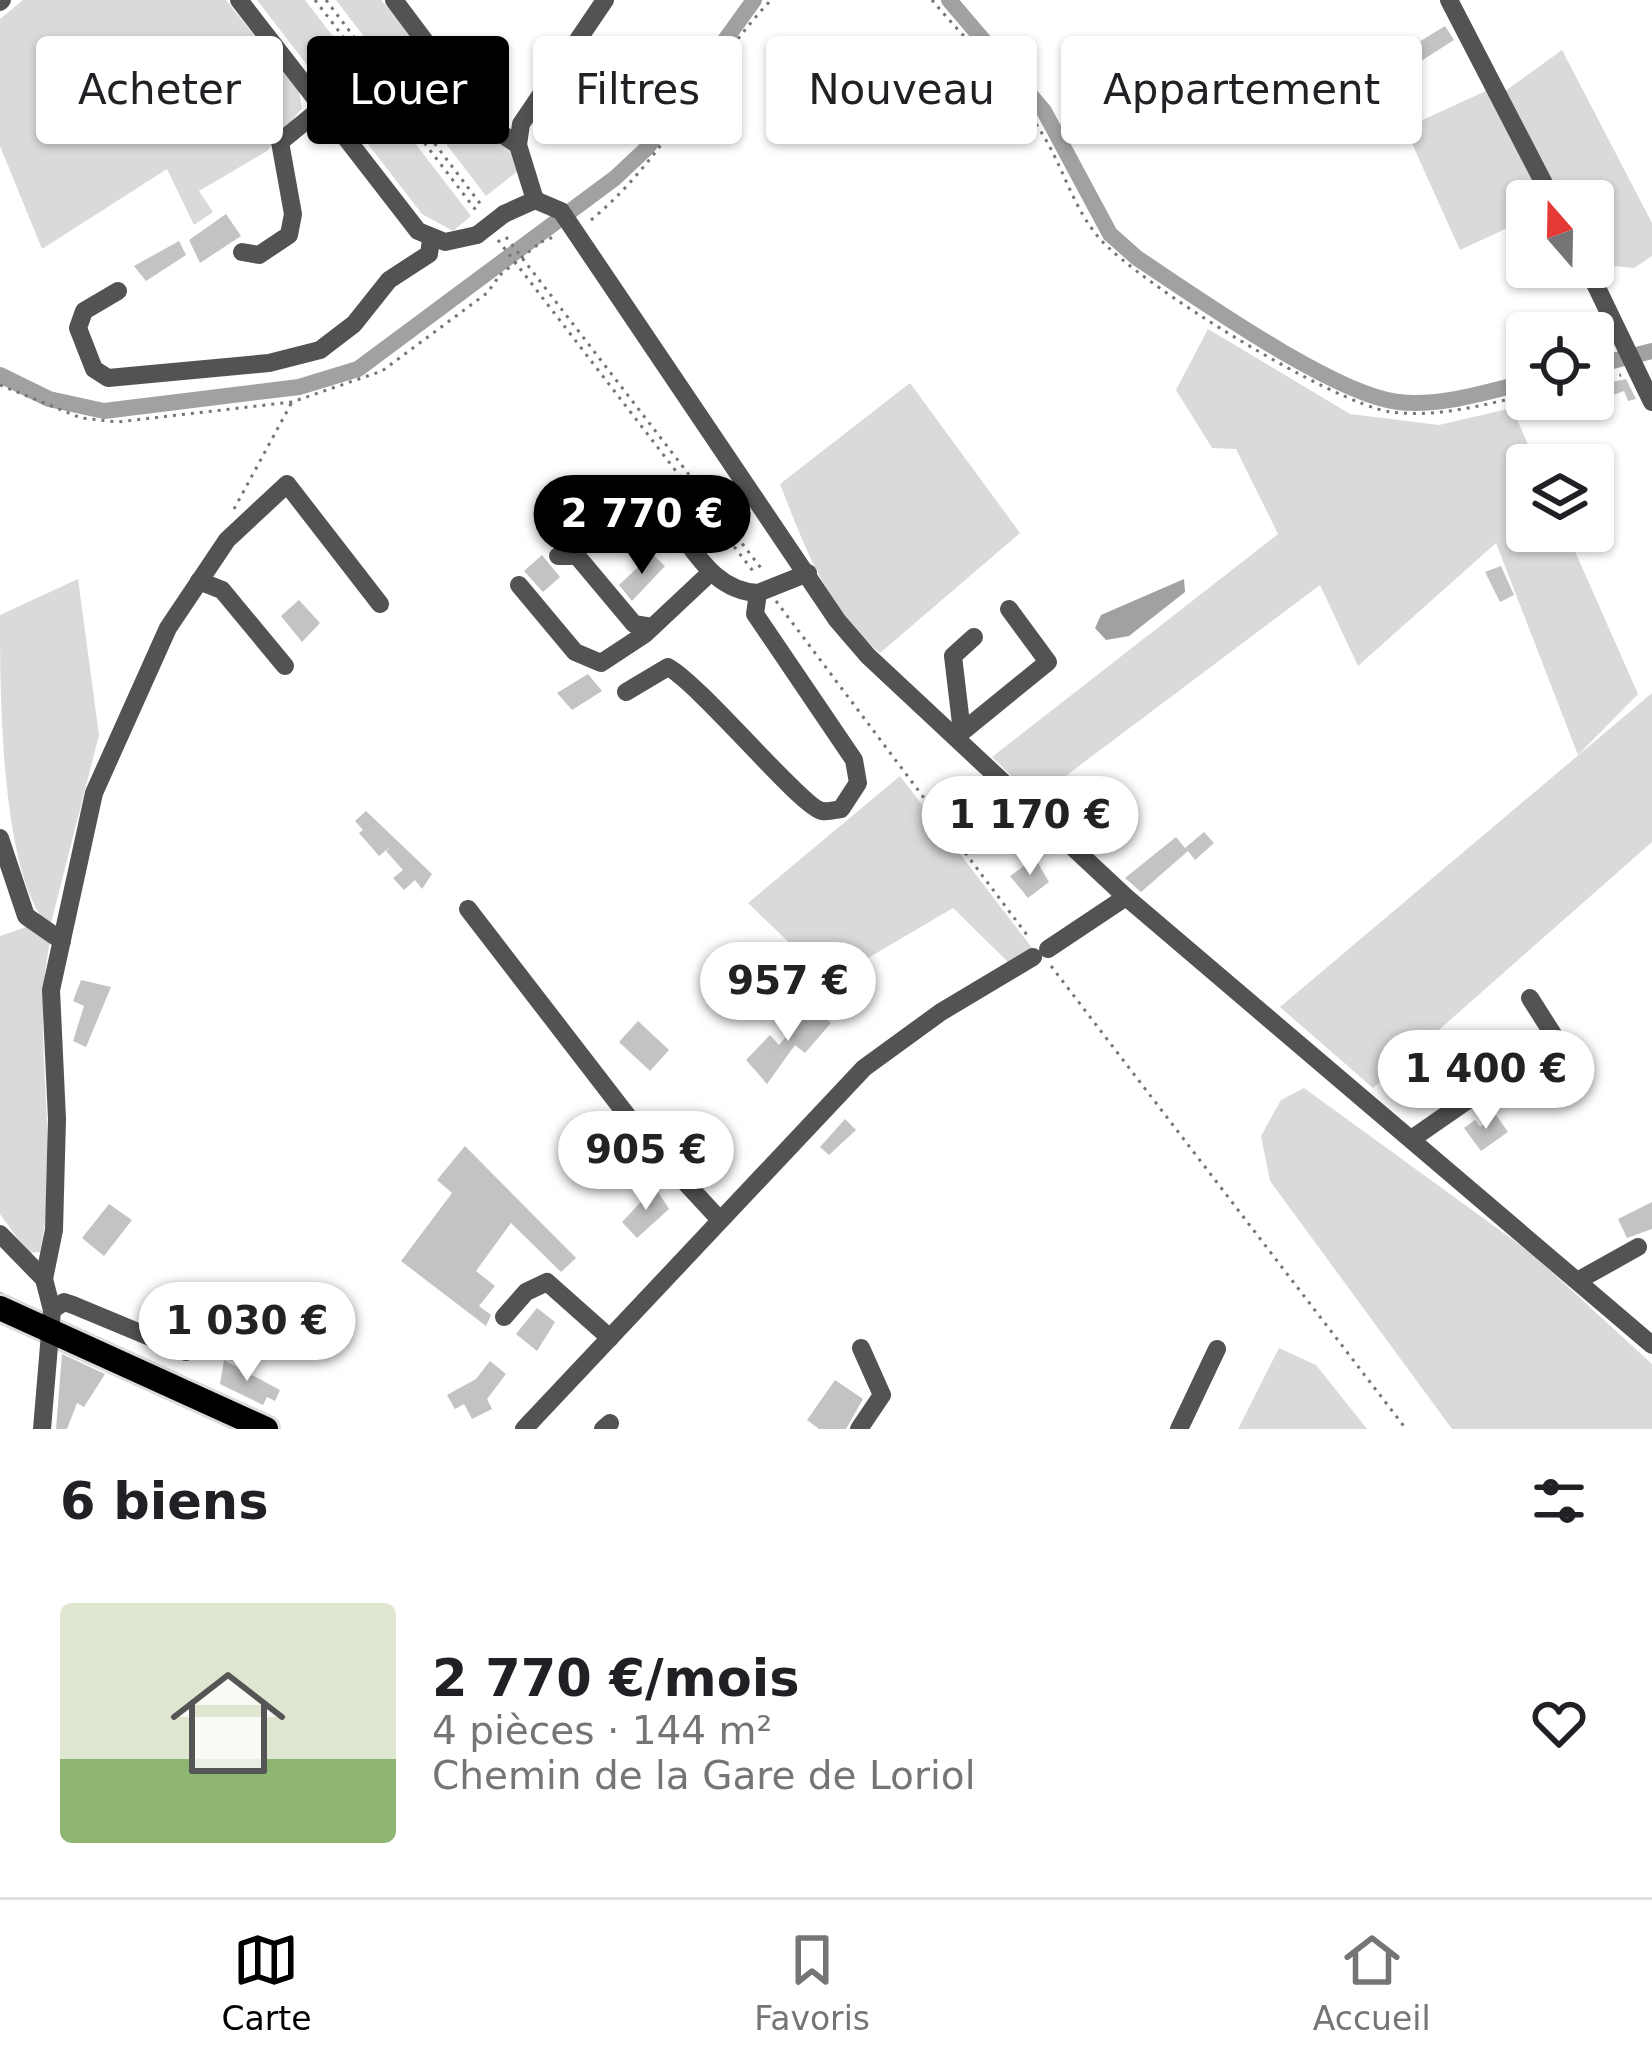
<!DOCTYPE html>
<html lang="fr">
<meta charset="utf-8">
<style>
:root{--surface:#fff;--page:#f2f2f2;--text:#202124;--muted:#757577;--line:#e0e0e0;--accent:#000}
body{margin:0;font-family:"DejaVu Sans",sans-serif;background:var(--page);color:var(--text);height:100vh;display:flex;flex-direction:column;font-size:45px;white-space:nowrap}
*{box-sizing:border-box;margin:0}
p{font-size:39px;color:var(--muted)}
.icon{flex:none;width:66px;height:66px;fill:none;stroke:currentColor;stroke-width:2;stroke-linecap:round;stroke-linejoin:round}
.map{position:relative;height:1429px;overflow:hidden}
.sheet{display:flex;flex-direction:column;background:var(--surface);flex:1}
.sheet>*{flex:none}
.top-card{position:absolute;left:36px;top:36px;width:1581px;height:108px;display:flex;gap:24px}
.needle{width:78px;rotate:340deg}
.controls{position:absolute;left:1506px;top:180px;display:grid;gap:24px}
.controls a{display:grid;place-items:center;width:108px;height:108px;border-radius:12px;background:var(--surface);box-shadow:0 3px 9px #0004;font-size:60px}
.price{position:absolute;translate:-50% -102px;padding:0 27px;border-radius:42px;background:#fff;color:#222;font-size:39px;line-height:78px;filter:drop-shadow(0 3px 6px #0008)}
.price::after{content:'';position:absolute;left:50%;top:72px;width:36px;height:27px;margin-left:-18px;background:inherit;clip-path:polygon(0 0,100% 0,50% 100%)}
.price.current{background:var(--accent);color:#fff}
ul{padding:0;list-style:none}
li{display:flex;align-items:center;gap:36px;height:300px;padding:0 60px}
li+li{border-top:3px solid var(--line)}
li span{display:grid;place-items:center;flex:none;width:336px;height:240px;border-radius:12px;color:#555}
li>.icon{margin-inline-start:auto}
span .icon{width:144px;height:144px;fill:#fffc;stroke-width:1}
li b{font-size:51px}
h2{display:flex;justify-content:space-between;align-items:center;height:144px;padding:0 60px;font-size:51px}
.pill{padding:0 42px;border-radius:12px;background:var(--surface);box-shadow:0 3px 9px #0004;font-size:42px;line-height:108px}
.pill.current{background:var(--accent);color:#fff}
.menu{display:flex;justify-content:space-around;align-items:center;height:168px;border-top:3px solid var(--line);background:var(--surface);font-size:33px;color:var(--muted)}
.menu a{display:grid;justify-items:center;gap:6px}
.menu .current{color:var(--accent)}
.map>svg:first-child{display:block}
</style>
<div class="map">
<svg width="1652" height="1429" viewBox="0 0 1652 1429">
<rect width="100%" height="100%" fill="#fff"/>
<!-- green -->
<g fill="#dadada">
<path d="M23,0H226L299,91L302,108L267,151L199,191L213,212L194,225L167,169L42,249L0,146V19Z"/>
<path d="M257,0H305L471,216L453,231L422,214Z"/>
<path d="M336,0H381L510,149L518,171L486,196Z"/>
<path d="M1562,50L1652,223V256L1634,268L1593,264V201H1559L1504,92Z"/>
<path d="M1490,89L1546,201H1527V219L1460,250L1405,128Z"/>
<path d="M1208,329L1350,414L1439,425L1512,408L1537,465H1527V531H1566L1638,694L1578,755L1496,543L1358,666L1320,585L1035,799L992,757L1278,534L1236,449L1212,448L1176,390Z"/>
<path d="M910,383L1020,533L880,653C826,607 805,548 780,484Z"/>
<path d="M78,579L99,735L50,927C0,879 0,690 0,615Z"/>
<path d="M1652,693V842L1373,1088L1280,1007Z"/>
<path d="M900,776L1033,949L1008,962L953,908L829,981L748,903Z"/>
<path d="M26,927L50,941C30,1043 62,1149 40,1252L28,1253L0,1214V936Z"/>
<path d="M1304,1088L1531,1253L1652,1364V1429H1452L1270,1181L1261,1136L1281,1100Z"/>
<path d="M1279,1348L1316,1365L1367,1429H1238Z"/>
</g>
<!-- water -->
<path fill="#a1a1a1" d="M1184,579L1185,592L1129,636L1106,640L1095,628L1101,615Z"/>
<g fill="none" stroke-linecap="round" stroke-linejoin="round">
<!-- stream -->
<path stroke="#a1a1a1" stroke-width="4.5" d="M0,1294L42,1314"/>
<!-- canal -->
<g stroke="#a1a1a1" stroke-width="16">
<path d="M949,0L1044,111L1110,234L1137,258C1196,297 1333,394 1398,402C1440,407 1486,392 1527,382"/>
<path d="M1593,366L1652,351"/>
<path d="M0,375L49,399L104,411L299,387L358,369L615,178L647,148L754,0"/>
</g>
</g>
<!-- building -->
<g fill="#c3c3c3">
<path d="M1445,26L1454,40L1410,68L1401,53Z"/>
<path d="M590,68L596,77L607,70L615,82L583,104L567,83Z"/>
<path d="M226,214L241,236L200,263L189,240Z"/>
<path d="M179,241L186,255L146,281L134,266Z"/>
<path d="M1626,379L1636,399L1628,401L1624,391L1593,402V386Z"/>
<path d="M626,487L642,505L613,528L602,517L609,511L604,507Z"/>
<path d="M652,554L665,566L632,601L619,585Z"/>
<path d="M542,555L560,577L543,592L524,571Z"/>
<path d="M1501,566L1514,595L1500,602L1485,572Z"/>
<path d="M299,600L320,623L302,642L281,616Z"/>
<path d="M588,674L602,691L572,710L557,693Z"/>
<path d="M366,811L432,874L422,889L415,880L404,890L393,878L403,870L386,851L391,846L379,856L359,833L363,830L355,821Z"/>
<path d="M1204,832L1214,843L1195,860L1188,851L1141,892L1125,878L1176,837L1185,848Z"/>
<path d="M1035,858L1049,882L1028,898L1010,876Z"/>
<path d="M81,980L111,987L86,1047L73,1041L84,1006L73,1001Z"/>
<path d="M812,1006L831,1023L805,1053L795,1045L767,1084L746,1060L770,1035L779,1045Z"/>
<path d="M638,1021L669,1050L650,1071L619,1042Z"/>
<path d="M1441,1041L1451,1052L1430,1071L1435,1076L1400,1102L1389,1091L1394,1083Z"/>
<path d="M1496,1115L1508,1132L1481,1151L1464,1128L1475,1120L1480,1127Z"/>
<path d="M845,1119L856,1130L829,1155L820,1147Z"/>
<path d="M721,1131L733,1142L717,1165L702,1149Z"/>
<path d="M465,1146L576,1258L561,1272L511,1223L476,1271L495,1286L479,1306L491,1315L486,1326L401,1261L452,1193L437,1180Z"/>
<path d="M655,1187L669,1209L637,1238L622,1222Z"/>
<path d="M1652,1202V1229L1627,1238L1618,1219Z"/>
<path d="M109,1204L132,1220L104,1256L82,1238Z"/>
<path d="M537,1308L555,1322L537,1351L516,1334Z"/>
<path d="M62,1354L105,1374L84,1407L77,1403L67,1429H56Z"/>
<path d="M224,1360L280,1390L275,1401L267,1397L263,1405L220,1384Z"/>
<path d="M490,1361L506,1374L487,1399L492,1409L472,1419L464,1404L455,1409L447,1395L476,1379Z"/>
<path d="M835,1380L863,1399L846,1429H819L807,1420Z"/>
</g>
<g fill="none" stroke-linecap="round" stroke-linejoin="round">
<defs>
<path id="major" d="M0,1308L266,1429"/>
</defs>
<!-- major casing -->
<use href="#major" stroke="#dbdbdb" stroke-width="30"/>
<!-- path -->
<g stroke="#757575" stroke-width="3" stroke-dasharray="3 6" stroke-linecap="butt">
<path d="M315,0L478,213"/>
<path d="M326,0L482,206"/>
<path d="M932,0C968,43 1014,86 1043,135C1064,169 1073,208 1100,239C1141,285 1331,403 1391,412C1436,418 1483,405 1527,395"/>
<path d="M591,220C666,158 705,70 771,0"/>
<path d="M506,237L764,572"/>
<path d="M498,240L756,575"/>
<path d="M541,242L556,236"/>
<path d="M1593,381L1621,375"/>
<path d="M0,385L81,418L117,422L292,402L382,371L487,293L500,275"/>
<path d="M234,509L292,402"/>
<path d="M776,601L1030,939"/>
<path d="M1051,966L1406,1429"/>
</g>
<!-- minor -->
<g stroke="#535353" stroke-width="18">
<path d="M239,0L418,231L445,242L477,235"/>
<path d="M394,0L487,124L518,145"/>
<path d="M1449,0L1553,201"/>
<path d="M0,2L2,0"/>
<path d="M535,200L518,145L521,124L605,0"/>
<path d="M504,214L535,200L561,211L837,620L868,656L1126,897L1652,1345"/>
<path d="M242,252L259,255L289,235L293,214L280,142L324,106"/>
<path d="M1587,267L1652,402"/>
<path d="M118,291L84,311L78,328L94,369L108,378L269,363L320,350L354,324L389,280L429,254L431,240"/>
<path d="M645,528L677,529C699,558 718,591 758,593"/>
<path d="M558,556H577L634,624L652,627"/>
<path d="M199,581L222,590L285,666"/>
<path d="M519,585L575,652L601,663L645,634L710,573"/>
<path d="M626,692L668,667C702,686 802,808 822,811C828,812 835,810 841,809L858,783L854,760L755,614L758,593L808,573"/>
<path d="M962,732L953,656L974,637"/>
<path d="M957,736L1048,662L1009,609"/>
<path d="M0,838L26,916L62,941"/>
<path d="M468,909L646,1140L720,1220"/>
<path d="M1048,949L1126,897"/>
<path d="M1413,1138L1556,1039L1530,998"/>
<path d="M0,1234L44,1279L52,1310L42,1429"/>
<path d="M44,1279L54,1230L57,1119L51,990L94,793L168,628L227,540L287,484L380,604"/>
<path d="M1579,1280L1638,1247"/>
<path d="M52,1310L64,1302L73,1305L186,1352"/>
<path d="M504,1317L526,1292L547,1282L610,1338"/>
<path d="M524,1429L864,1068L941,1012L1033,957"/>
<path d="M603,1429L610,1423"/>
<path d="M859,1429L882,1395L861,1348"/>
<path d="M1179,1429L1217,1349"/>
</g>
<!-- major -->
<use href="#major" stroke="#000" stroke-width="24"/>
<!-- path-bridge -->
<path stroke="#757575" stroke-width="3" stroke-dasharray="3 6" stroke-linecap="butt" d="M500,275L541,242"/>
<!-- minor-bridge -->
<path stroke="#535353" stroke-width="18" d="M477,235L504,214"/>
</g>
</svg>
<div class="controls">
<a><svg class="needle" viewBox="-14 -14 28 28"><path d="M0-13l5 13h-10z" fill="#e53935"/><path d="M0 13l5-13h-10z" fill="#757577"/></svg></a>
<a><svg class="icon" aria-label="locate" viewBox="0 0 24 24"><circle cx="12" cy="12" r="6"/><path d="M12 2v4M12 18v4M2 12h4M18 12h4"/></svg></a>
<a><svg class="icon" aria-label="layers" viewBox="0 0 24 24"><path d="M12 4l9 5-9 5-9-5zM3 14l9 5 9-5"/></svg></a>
</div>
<b class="price current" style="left:642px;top:577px">2 770 €</b>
<b class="price" style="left:1030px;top:878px">1 170 €</b>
<b class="price" style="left:788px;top:1044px">957 €</b>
<b class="price" style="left:1486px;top:1132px">1 400 €</b>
<b class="price" style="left:646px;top:1213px">905 €</b>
<b class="price" style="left:247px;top:1384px">1 030 €</b>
<div class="top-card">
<a class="pill">Acheter</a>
<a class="pill current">Louer</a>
<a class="pill">Filtres</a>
<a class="pill">Nouveau</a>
<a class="pill">Appartement</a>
</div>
</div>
<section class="sheet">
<h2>6 biens<svg class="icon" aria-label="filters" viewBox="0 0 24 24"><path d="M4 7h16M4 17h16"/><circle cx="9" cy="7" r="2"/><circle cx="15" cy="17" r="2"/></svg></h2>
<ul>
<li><span style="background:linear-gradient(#dfe7d0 65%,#8fb573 0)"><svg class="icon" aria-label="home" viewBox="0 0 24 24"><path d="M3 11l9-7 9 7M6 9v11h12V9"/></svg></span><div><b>2 770 €/mois</b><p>4 pièces · 144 m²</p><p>Chemin de la Gare de Loriol</p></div><svg class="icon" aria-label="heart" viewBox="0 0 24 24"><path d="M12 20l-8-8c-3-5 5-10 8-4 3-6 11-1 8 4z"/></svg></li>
</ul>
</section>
<nav class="menu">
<a class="current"><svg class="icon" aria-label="map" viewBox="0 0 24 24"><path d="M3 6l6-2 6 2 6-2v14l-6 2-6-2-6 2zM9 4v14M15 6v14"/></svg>Carte</a>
<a><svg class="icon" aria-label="saved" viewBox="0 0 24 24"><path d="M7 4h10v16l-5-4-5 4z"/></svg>Favoris</a>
<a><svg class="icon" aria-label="home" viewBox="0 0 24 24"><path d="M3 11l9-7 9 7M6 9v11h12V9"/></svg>Accueil</a>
</nav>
